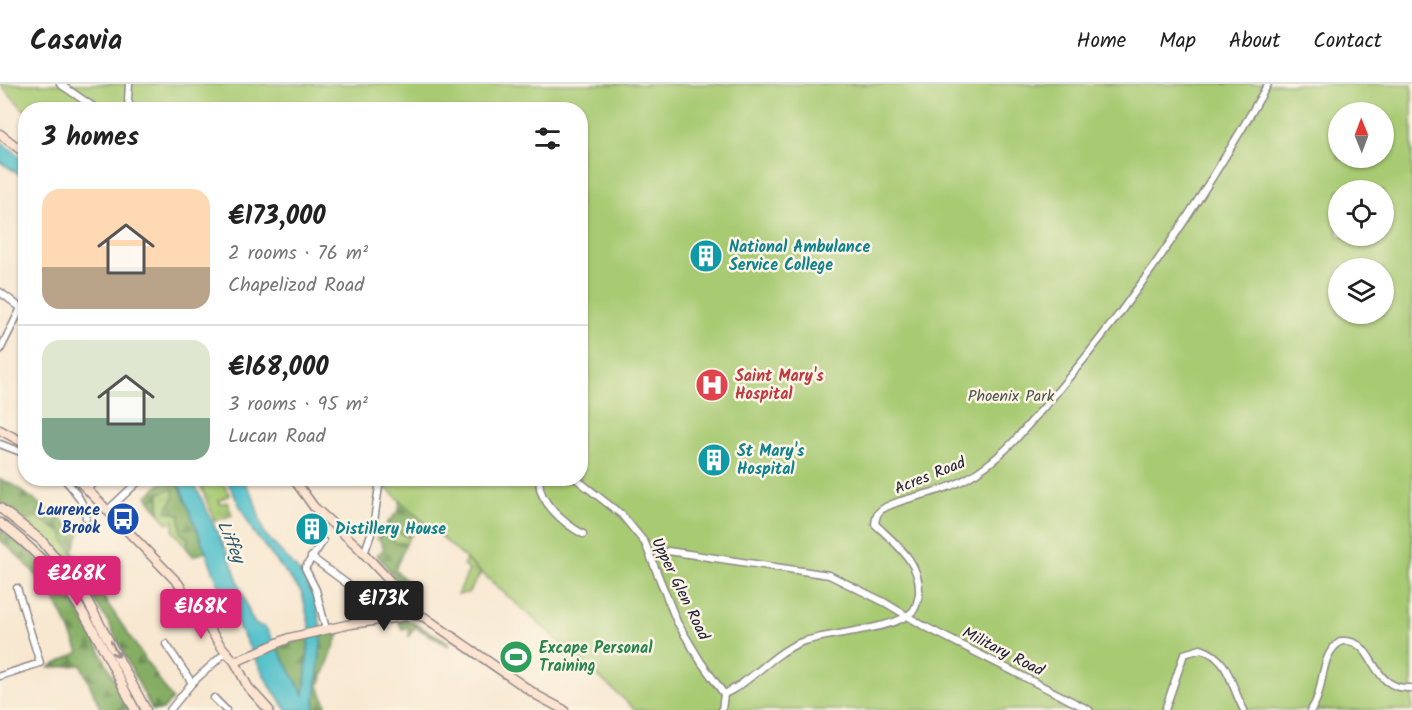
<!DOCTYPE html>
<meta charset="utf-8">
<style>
:root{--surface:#fff;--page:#f6f6f6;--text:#222;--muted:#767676;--line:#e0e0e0;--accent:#db2777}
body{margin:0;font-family:Kalam,sans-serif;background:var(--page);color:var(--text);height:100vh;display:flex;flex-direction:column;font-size:22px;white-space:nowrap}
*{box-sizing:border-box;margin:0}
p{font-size:20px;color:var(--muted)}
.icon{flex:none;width:33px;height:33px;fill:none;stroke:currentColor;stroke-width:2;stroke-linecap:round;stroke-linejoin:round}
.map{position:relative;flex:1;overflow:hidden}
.sheet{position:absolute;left:18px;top:18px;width:570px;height:384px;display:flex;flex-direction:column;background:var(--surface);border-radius:24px;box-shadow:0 2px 4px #0004}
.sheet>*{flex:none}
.needle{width:39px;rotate:359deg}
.controls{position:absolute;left:1328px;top:18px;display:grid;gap:12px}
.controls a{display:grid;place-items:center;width:66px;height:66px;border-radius:50%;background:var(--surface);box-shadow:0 2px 4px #0004;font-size:30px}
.price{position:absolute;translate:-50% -51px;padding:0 14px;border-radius:6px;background:var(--accent);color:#fff;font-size:20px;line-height:39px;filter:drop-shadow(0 2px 3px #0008)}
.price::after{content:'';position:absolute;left:50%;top:36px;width:18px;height:14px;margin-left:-9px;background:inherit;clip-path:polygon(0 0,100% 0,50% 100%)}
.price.active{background:#222;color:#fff}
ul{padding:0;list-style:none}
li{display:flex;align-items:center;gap:18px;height:150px;padding:0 24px}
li+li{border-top:2px solid var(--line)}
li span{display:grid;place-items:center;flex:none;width:168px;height:120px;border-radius:18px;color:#555}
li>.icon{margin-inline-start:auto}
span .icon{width:72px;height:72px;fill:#fffc;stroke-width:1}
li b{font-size:26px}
h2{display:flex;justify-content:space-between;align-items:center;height:72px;padding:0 24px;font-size:26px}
header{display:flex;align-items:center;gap:36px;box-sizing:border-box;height:84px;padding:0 30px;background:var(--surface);border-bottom:2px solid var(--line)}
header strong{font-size:28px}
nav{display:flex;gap:33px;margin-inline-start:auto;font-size:21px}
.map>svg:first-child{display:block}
</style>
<header>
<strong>Casavia</strong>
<nav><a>Home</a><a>Map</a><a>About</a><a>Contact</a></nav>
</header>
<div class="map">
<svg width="1412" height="626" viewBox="0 0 1412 626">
<defs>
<pattern id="grass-tufts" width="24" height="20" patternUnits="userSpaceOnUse" patternTransform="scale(1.5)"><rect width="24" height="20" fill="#a7ca72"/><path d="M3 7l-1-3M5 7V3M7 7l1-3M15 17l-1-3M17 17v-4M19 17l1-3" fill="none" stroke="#8fad64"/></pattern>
<pattern id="forest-firs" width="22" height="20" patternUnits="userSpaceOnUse" patternTransform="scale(1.5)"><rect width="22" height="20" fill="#85ae64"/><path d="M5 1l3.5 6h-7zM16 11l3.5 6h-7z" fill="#6c8d54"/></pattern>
</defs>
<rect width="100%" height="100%" fill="#fcf5e5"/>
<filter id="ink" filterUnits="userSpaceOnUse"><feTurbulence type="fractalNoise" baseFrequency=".0167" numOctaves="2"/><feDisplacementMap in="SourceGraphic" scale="12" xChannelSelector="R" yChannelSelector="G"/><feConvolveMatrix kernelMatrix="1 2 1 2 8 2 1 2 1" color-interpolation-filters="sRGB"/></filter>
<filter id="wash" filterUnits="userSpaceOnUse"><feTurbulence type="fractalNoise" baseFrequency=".008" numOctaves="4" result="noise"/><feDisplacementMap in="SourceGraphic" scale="24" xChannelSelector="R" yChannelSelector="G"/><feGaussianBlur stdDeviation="1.35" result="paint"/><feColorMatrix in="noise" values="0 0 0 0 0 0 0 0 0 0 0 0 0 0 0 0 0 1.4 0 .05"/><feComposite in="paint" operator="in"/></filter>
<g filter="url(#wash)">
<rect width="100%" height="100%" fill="#f8e8d1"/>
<!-- grass -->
<g fill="url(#grass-tufts)" stroke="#647656" stroke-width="1.5">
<path d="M198,395H220L230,411L219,416L221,420L227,418L232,431L215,437Z"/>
<path d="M173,404L174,413L168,423L180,431L182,449L189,455L186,463L173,447L174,437L167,439L159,429V409Z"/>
<path d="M35,432L64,450V457L73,468V482L25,437Z"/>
<path d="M389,437V442L409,454L406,460L396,459L383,449L376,456Z"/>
<path d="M466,476L481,489L468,509L458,510L469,486L463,481Z"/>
</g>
<!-- forest -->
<g fill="url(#forest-firs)" stroke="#546850" stroke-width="1.5">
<path d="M0,395L12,400L80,449L73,468L172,615L163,626H152L108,538L73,482V468L64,457V450L35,432L25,437L0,419Z"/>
<path d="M166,395H177L207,468L193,472L186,463L189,455L181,449L180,431L166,427L174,413L173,405L159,409V429L147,412Z"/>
<path d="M400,416L437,449H427L417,445L409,454L389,442V437L399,426Z"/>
<path d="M0,446C12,455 26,464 37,475C80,514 103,575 129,626H101L81,581L48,584L79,568C58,516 43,492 0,456Z"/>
<path d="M383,448L396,459L406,460L395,486L411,501L415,519L377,471L384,465L379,455Z"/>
<path d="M407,536L445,556L449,559L448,562L415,543L409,552V544L402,545L398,537Z"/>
<path d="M341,545L319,602L328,626H314L322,550Z"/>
<path d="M309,553L304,612L277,564Z"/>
</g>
<!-- green -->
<path fill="#a7ca72" stroke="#647656" stroke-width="1.5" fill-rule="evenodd" d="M0,0H1412V626H636L376,395L580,394V26L25,27ZM1338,28H1383V74H1338ZM1338,106H1383V152H1338ZM1338,184H1383V230H1338Z"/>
<!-- water -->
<g fill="#54c1cb" stroke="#3b7283" stroke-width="1.5">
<path d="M0,57L25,76V94L0,78Z"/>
<path d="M177,395H192L230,475L251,533L255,540L266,544L304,611L310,544L302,509L254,449L226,395H242L253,412L264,449L304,493L316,518L322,550L314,626H287L268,599L224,514Z"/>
</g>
</g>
<g filter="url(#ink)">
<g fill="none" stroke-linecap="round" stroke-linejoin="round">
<defs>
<g id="street">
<path d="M60,0L98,26"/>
<path d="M129,0L128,16L131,26"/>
<path d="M0,208L21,224L0,266"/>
<path d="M0,360L26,370"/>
<path d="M63,394C74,405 85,419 86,434"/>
<path d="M540,394C535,416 566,441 583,450"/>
<path d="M575,394L622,431L645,459L677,538L701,578L724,610"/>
<path d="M87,404L102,394"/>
<path d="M109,425L142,394"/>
<path d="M323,457L305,484L316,506L326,545"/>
<path d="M668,467L829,491L884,518L922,541L1089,626"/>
<path d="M364,470L373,444L379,402L384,394"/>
<path d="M311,473L361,510"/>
<path d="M166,560L192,599"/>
<path d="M0,592L40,579L17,504"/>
<path d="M724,610C750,599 771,571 799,559C826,548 895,547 913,527C917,522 918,516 919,510C921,478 896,460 875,440C876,435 876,430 880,427C891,417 925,411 940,406C969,397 994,378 1015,356C1116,245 1194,130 1268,0"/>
<path d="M214,614L226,626"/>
<path d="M170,626L192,599L226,568"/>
<path d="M722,626L724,610"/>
<path d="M1165,626L1184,570L1201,565C1231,575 1230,602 1244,626"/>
<path d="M1311,626C1326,606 1318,569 1342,557C1377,554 1368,607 1412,604"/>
</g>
<g id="secondary">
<path d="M0,50L26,70"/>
<path d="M0,346L26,360"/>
<path d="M76,394L178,499L221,562L235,578L248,603L269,626"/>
<path d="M293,394L314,423L357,462L411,520L415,531"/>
<path d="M0,424L42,457L81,505L146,626"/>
<path d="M0,439C71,491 96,550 135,626"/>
<path d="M235,578L289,554L351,540L415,531L424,533L538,612L564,626"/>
</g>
</defs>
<!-- street casing -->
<use href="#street" stroke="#8d8586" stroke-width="9"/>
<!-- secondary casing -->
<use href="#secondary" stroke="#8d8586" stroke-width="11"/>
<!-- street -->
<use href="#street" stroke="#fff" stroke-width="6"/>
<!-- secondary -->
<use href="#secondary" stroke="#fde4d1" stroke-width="8"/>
</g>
<!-- one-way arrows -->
<defs><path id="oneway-shaft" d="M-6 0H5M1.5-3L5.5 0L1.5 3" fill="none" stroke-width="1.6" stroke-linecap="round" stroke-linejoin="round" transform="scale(1.5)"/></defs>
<use stroke="#9a8d8e" href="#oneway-shaft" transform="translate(115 565) rotate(63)"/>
</g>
<!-- icons -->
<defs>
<symbol id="building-disc" viewBox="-11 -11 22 22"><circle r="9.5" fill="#0f9aa8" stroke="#fcf5e5"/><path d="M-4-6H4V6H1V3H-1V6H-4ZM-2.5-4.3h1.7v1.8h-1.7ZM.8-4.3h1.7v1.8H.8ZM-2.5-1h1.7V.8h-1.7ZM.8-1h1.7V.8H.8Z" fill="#fff"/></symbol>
<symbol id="hospital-disc" viewBox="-11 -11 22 22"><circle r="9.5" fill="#e0444e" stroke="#fcf5e5"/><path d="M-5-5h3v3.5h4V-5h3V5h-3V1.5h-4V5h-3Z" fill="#fff"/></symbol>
<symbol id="bus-disc" viewBox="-11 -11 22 22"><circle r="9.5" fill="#1a4fb4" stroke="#fcf5e5"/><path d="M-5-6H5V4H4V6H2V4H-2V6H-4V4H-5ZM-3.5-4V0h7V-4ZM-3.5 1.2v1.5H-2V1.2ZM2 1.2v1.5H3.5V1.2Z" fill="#fff"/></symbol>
<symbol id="stadium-disc" viewBox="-11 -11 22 22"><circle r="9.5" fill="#2e9e5b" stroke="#fcf5e5"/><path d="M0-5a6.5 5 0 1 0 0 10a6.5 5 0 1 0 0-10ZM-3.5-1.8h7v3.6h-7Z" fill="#fff"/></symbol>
</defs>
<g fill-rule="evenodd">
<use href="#building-disc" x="687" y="153" width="38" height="38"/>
<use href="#hospital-disc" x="693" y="282" width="38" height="38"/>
<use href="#building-disc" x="695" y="357" width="38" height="38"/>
<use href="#bus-disc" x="104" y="416" width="38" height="38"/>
<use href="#building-disc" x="293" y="426" width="38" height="38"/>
<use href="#stadium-disc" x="497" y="554" width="38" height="38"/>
</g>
<g text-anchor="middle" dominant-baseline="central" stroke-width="5" stroke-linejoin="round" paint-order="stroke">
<!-- culture labels -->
<g font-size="16" font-weight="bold" fill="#0d838f" stroke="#fcf5e5" text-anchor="start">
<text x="729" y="163">National Ambulance<tspan x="729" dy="18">Service College</tspan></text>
<text x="737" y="367">St Mary's<tspan x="737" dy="18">Hospital</tspan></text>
<text x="335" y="445">Distillery House</text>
</g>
<!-- health labels -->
<g font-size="16" font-weight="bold" fill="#be3a42" stroke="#fcf5e5" text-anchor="start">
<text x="735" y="292">Saint Mary's<tspan x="735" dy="18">Hospital</tspan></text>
</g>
<!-- park labels -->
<g font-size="16" fill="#4a544c" stroke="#fcf5e5">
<text x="1011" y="312">Phoenix Park</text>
</g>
<!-- street labels -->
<g font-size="16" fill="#22223b" stroke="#fcf5e5">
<text transform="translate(930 392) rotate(-22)">Acres Road</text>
<text transform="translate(680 505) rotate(64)">Upper Glen Road</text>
<text transform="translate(1003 568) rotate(27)">Military Road</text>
</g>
<!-- transit labels -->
<g font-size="16" font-weight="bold" fill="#164399" stroke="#fcf5e5" text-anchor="end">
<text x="100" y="426">Laurence<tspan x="100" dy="18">Brook</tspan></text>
</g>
<!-- leisure labels -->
<g font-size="16" font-weight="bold" fill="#27864d" stroke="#fcf5e5" text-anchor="start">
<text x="539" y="564">Excape Personal<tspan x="539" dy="18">Training</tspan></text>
</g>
<!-- water labels -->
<g font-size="18" font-style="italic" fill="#345a6d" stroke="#fcf5e5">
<text transform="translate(230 458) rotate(67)">Liffey</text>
</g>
</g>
</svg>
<div class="controls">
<a><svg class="needle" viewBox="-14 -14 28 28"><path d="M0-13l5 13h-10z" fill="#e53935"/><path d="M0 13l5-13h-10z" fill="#767676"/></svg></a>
<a><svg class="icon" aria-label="locate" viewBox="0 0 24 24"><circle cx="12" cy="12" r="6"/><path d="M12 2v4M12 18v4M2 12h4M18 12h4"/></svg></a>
<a><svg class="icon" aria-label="layers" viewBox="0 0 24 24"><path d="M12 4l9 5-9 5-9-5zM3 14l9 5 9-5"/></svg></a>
</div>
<b class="price" style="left:77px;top:523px">€268K</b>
<b class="price active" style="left:384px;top:548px">€173K</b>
<b class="price" style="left:201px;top:556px">€168K</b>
<section class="sheet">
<h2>3 homes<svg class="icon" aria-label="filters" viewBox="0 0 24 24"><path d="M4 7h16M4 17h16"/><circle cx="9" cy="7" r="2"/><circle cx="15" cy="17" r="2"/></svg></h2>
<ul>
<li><span style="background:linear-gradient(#ffd9b3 65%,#b9a48a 0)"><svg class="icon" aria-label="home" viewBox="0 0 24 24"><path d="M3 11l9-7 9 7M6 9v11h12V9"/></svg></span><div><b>€173,000</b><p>2 rooms · 76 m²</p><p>Chapelizod Road</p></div></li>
<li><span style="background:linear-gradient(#dfe7d0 65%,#7fa58c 0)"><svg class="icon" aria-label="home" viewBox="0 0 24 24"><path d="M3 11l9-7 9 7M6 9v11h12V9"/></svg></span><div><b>€168,000</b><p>3 rooms · 95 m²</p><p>Lucan Road</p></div></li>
</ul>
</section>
</div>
